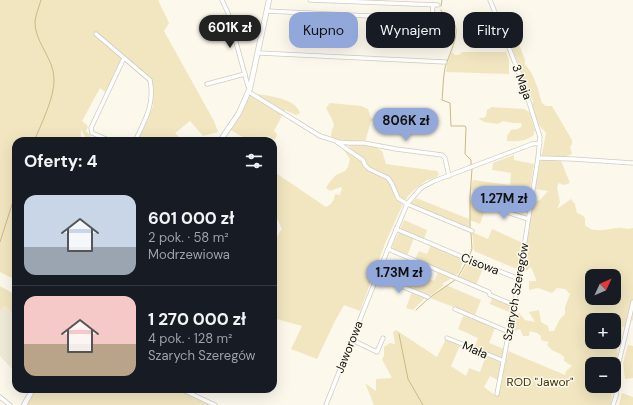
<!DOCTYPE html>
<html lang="pl">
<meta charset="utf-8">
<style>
:root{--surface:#171b24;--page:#20242c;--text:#f1f3f6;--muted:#9ea1a6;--line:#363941;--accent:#92a7da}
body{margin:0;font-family:"DM Sans",sans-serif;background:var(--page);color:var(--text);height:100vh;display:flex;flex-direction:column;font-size:15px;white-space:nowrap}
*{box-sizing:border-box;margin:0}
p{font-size:13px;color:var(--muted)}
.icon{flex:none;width:22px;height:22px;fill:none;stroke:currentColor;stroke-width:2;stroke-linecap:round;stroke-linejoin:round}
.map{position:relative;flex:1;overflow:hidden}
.drawer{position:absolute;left:12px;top:137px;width:265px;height:256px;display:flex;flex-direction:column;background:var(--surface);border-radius:12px;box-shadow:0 4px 16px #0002}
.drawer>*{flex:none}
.banner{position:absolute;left:289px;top:12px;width:284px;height:36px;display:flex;gap:8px}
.needle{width:26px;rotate:46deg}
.fabs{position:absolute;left:585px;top:269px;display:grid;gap:8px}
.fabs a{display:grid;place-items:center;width:36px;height:36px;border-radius:8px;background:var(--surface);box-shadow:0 4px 16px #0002;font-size:20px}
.price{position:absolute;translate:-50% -34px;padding:0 9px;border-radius:14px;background:var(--accent);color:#111;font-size:13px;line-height:26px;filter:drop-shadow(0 1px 2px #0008)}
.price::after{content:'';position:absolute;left:50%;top:24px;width:12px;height:9px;margin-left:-6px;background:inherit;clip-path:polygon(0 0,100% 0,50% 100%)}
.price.on{background:#222;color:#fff}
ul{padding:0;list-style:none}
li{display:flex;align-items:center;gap:12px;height:100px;padding:0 12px}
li+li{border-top:1px solid var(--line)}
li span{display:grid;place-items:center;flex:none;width:112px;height:80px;border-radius:12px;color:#555}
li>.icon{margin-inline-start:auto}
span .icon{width:48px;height:48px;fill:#fffc;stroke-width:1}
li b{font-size:17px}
h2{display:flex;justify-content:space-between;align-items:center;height:48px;padding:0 12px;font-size:17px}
.chip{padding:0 14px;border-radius:12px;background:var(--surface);box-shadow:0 4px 16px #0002;font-size:14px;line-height:36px}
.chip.on{background:var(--accent);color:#111}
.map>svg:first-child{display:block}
</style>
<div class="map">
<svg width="633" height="405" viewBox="0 0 633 405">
<rect width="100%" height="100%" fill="#fcf8ec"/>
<!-- built -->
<path fill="#f0ead8" d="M5,306L16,317V373L0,356V311Z"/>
<!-- green -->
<g fill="#f2e6c1" fill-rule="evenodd">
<path d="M0,0H158L169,23L164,31L214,121L218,132L203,136L190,121L175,133L183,141H138L153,106L152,82L150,77L126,58L110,89L105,92L100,88L82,121L88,126L86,131L95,141H88L81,130V141H16V280L0,272Z"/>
<path d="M504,17L510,20L525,60V65C534,72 539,92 542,103L546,106H552L572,140V144L570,147L572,154L562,158L561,161L570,183L564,185L559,183L557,187L560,202L557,209L571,199L575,204L577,213L582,215L585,218V225C594,234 607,229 617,228C623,227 627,230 633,228V320L630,322V326L622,327V338L617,341L616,343L618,354L611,405H374L365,383L376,391V379L392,378L382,359L384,356V347L390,343L395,344L393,332L396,330L437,357L446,339L460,345L451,366L466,376L469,368L480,372L486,356L501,363L499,381L490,376L484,387L495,395L501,384L508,351L565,375L566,371L572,366L564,361V357C558,351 553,353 547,345L549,342L541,340V336L537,333L530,331L529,336H523L520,329L515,331L510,329L506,320L519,313L525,320L535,322L529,312L539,310L541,322L548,326L549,331H554L560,319L565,314V307L570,294L565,289L557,288L552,293L538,288L529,290V281H536V279L531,267L526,271L523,269L526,259V241L533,202L540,200L548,191L535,189L546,133L537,123L532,104L533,101L521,75V68L518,63L502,23L503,19ZM592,276H614V298H592ZM592,320H614V342H592ZM592,364H614V386H592Z"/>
<path d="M452,52L455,55H458L463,52H506L509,60V74L446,72L447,64Z"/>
<path d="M251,93C266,96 295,97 300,113L296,115L285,110L274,131L277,134L275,140L268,136C255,147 244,138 231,130L241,114Z"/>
<path d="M330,103L361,106L368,109L371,118H376L385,115L396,116L418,113L411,124H390L371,121L365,142L360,143L373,146L382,151L386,164L437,171L439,174L436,178L427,180L414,190L408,196L403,204L386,241L360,311L344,305L335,321L317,359L291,349L302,326L273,318V247L280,231L282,230L278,220L273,216V171L326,207C332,204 334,201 335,194L340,195L342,188L341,187L330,191L326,188L329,183L336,175L345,171L348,167L350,159L343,149L344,148L350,149L348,143L336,140L331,136L332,130L334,125L332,119L326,108Z"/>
<path d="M492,107L524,109L529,112L535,130L533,136C525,141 516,142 507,141V136L511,130L518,129L522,126L521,123H513L503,121L498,124L484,122L478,118H484L486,116L487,110Z"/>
<path d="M514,155V160L534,164L530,188L531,189L530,199L527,200L488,190L486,194L470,190L473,180L510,185L511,173L492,170L493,163Z"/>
<path d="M416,198L469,219V229L411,204Z"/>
<path d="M470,200L484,204L483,207H486L480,224L470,220Z"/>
<path d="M404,220L427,230L424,239L402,230L401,227Z"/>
<path d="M492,229L523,243L519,270L474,251L472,232L488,239Z"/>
<path d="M401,232L414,238L407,256L393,250L392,246L398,234Z"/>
<path d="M431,245L464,259L459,273L455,276L415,259L419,251L427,254Z"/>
<path d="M469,260L484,266L476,285L459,278Z"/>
<path d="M406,269L434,281L438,272L452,278L442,284L444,285L432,295L425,294L401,284Z"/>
<path d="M446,285L481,300L475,315L430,298Z"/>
<path d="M0,286L16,295V317L5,306L0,311Z"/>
<path d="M412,292L425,298L413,310L406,308Z"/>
<path d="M492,298L512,305L511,313L490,304Z"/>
<path d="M464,314L495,328L489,343L504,349L502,359L474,348L478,338L458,329Z"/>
<path d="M628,345L633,346V378L625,379L623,363Z"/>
<path d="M35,389H177L212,405H26Z"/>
<path d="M622,393L633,397V405H619Z"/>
</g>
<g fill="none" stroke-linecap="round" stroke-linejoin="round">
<!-- stream -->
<g stroke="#caba83" stroke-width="1">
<path d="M441,6L442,0"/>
<path d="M441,10L446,21L454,23C461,34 448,56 445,68C443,79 443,89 442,100L450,103L451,126H465L466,128L465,154L471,160V165"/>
<path d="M34,141C41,125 55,96 54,79C54,58 34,42 35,21C36,14 39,7 41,0"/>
<path d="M470,228V196L472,169"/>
<path d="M0,242L16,192"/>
<path d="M469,257L472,249L471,233"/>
<path d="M458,277L467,261"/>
<path d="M416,310L429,298L455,280"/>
<path d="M399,334L408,379L423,405"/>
</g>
<defs>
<g id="street">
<path d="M222,0L228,13L248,86L250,88"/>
<path d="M310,0L438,5"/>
<path d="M490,0L523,83L540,137L538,158L519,279L497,394"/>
<path d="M267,11L432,19L433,5"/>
<path d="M96,34L150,80C155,103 145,121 135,141"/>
<path d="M259,53L445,62"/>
<path d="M207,84L245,74"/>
<path d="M249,92L320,136L336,141L348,150L363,160L365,165L369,169L388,178L392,184L398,198L407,204L472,231"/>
<path d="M111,141L92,133L91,128L124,58"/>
<path d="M337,142L350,143H364L396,149L442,155L445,158L449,176"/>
<path d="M538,158L573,159L633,163"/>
<path d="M490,193L531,203"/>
<path d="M485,205L528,219"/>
<path d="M396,229L465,258L470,259L519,279"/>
<path d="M388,249L489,292L490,295L514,305"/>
<path d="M376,276L428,297"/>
<path d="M455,309L509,332"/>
<path d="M447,338L504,361"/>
<path d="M352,340L377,352L383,338"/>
<path d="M181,389L215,405"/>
<path d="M0,397L10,405"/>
<path d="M326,405L388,249L407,204L421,188L434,181L532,144L540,143"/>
<path d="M613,405L616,396L618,366L633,302"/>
</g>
<g id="secondary">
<path d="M220,141L239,113L250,88L269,0"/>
<path d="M24,405L33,389"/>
</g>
</defs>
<!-- street casing -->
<use href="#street" stroke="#d0ccc1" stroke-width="5"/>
<!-- secondary casing -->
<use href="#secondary" stroke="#d0ccc1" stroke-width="6"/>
<!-- street -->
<use href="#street" stroke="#fff" stroke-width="3.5"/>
<!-- secondary -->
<use href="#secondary" stroke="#fff" stroke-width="4.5"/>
</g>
<g text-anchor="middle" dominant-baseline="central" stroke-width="3" stroke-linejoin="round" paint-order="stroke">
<!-- street labels -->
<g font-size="12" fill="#0f0e0a" stroke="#fcf8ec">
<text transform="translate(522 82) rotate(70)">3 Maja</text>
<text transform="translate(480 264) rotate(21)">Cisowa</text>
<text transform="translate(516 292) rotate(-80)">Szarych Szeregów</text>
<text transform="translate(349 347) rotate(-68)">Jaworowa</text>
<text transform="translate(475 350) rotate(23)">Mała</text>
</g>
<!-- park labels -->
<g font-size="12" fill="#3f3305" stroke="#fcf8ec">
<text x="540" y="382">ROD "Jawor"</text>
</g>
</g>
</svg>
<div class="fabs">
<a><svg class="needle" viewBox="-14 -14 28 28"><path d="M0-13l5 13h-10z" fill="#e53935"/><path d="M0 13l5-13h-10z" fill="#9ea1a6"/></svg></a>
<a>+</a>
<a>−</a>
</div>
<b class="price on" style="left:230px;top:49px">601K zł</b>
<b class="price" style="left:406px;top:142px">806K zł</b>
<b class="price" style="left:504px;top:220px">1.27M zł</b>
<b class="price" style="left:399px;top:294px">1.73M zł</b>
<div class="banner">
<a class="chip on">Kupno</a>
<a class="chip">Wynajem</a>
<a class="chip">Filtry</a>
</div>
<section class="drawer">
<h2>Oferty: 4<svg class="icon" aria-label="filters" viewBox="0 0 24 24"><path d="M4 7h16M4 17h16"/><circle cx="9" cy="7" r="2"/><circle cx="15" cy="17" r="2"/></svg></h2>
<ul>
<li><span style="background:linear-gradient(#c9d6e8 65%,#9aa5b1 0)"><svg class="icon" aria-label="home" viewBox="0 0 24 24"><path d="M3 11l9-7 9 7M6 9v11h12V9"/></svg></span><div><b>601 000 zł</b><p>2 pok. · 58 m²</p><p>Modrzewiowa</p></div></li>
<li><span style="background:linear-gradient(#f6c9c9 60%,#b9a48a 0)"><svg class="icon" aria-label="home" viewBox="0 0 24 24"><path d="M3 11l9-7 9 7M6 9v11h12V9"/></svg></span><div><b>1 270 000 zł</b><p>4 pok. · 128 m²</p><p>Szarych Szeregów</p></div></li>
</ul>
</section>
</div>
